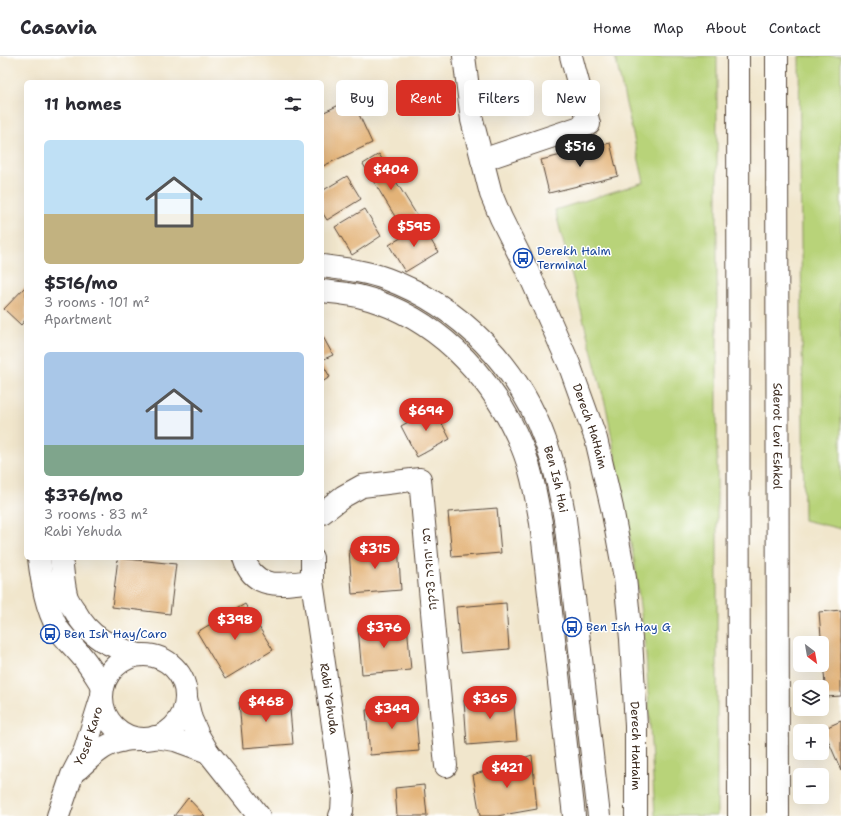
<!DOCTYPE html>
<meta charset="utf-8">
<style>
:root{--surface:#fff;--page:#f7f7f7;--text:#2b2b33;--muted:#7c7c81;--line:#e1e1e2;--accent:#d93025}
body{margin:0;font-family:"Shantell Sans","Playpen Sans Hebrew",sans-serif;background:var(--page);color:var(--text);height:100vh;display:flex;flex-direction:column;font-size:15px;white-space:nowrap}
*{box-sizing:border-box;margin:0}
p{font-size:13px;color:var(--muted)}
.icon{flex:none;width:22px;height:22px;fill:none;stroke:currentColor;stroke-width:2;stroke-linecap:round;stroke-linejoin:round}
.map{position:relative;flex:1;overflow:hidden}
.side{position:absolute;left:24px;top:24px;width:300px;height:480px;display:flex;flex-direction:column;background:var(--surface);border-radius:6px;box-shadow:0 4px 16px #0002}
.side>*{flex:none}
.banner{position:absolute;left:336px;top:24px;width:380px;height:36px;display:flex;gap:8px}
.needle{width:26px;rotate:149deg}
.buttons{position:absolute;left:793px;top:580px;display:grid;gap:8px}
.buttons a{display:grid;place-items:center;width:36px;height:36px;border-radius:6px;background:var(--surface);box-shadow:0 4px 16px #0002;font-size:20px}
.price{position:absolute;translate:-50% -34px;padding:0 9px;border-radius:14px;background:var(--accent);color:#fff;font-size:13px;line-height:26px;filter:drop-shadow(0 1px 2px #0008)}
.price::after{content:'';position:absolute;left:50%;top:24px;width:12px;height:9px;margin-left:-6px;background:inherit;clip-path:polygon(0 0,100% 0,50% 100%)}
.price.active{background:#222;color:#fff}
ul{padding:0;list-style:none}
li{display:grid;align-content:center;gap:8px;height:212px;padding:0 20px}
li span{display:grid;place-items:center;height:124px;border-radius:6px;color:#555}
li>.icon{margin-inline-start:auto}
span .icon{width:72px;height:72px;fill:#fffc;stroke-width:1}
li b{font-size:17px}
h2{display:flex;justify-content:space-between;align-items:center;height:48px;padding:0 20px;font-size:17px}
.tag{padding:0 14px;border-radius:6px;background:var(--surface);box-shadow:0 4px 16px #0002;font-size:14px;line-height:36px}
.tag.active{background:var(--accent);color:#fff}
header{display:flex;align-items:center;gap:24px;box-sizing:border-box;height:56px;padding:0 20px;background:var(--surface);border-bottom:1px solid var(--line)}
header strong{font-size:19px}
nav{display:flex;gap:22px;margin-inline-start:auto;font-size:14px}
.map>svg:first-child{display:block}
</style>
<header>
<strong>Casavia</strong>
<nav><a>Home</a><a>Map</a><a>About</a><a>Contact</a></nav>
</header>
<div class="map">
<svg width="841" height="760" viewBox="0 0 841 760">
<rect width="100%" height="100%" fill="#fff"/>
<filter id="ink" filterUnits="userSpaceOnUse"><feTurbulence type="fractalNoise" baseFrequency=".025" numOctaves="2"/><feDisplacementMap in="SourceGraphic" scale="8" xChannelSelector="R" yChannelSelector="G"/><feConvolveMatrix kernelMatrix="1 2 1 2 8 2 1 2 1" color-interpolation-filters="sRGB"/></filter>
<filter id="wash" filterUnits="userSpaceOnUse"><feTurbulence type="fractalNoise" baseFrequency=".012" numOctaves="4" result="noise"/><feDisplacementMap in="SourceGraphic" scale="16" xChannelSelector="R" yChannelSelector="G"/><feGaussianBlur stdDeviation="0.9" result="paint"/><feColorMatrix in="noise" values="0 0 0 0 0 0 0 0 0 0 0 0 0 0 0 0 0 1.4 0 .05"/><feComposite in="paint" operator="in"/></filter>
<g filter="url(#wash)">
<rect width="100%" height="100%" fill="#f1e6cc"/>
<!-- green -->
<g fill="#b8d379" stroke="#7a7e4c">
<path d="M615,0H717V760H655L646,598L635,510L607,355L555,154L644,126Z"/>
<path d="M799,0H841V473L804,464Z"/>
</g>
<g id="blocks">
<!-- building -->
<g fill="#e3b378">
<path d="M352,43L372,87L323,110L322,107V57Z"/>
<path d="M610,87L618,120L549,137L541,104Z"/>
<path d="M379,98L418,161L402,172L363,108Z"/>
<path d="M347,120L361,143L327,164L322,156V135Z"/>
<path d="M365,153L381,180L352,199L335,171Z"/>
<path d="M422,169L438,196L405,216L389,189Z"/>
<path d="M26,230V263L21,269L4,253Z"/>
<path d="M322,279L333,299L322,304Z"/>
<path d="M322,307L330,321L322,326Z"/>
<path d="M434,352L450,383L417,401L401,370Z"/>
<path d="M497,452L501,497L452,501L448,456Z"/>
<path d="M398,489L401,534L352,538L349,493Z"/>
<path d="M118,502L176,508L170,558L112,551Z"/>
<path d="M506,547L509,593L460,597L456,551Z"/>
<path d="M245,548L273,594L225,623L197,576Z"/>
<path d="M841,554V640L826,641L819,556Z"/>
<path d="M407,568L411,614L362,618L358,572Z"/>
<path d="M513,639L517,685L467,689L464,644Z"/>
<path d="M289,642L293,688L243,692L239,646Z"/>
<path d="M415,650L419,695L370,699L366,654Z"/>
<path d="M841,665V714L823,673Z"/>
<path d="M532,699L537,753L497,760H480L473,719Z"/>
<path d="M424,729L427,760H397L395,732Z"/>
<path d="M188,742L205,760H174Z"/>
</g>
</g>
</g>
<g filter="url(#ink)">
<use href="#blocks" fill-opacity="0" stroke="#564638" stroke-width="1"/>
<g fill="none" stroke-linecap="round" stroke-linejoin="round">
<defs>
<g id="minor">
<path id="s1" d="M464,0L472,64L491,138L501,162L531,222L569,308L596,383L612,452L625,522L631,583L636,670V760"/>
<path d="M482,104L589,68L571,0"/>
<path id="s2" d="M322,210C344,213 366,215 387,223C460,250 519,311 545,384C555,410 560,436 565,463L599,760"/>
<path d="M322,235C341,237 360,239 378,246C445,270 495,326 522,391C532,415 536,441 541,467L574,760"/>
<path d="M322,457L344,440L362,430L420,423L446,710"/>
<path d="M39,502C42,526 46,552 58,573C66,584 76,593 84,603C91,612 97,622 103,631"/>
<path d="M61,502C63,515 63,529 67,542C69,546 72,551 75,555C90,583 110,590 139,599"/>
<path d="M244,502C254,536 285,528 312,525"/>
<path id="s3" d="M312,502V525L343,738L342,755L340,760"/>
<circle cx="144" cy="641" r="42"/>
<path d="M186,642L191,663L198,679L208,696L259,760"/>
<path d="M155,681L175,684L208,696"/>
<path d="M78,713C91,701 104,688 121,685C127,683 134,683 140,683"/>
<path id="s4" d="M58,760L72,719L85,694L102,640"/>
</g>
<g id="major">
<path d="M738,0L739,760"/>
<path id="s5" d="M777,0L778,760"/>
</g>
</defs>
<!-- minor casing -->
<use href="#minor" stroke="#564638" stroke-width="24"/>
<!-- major casing -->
<use href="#major" stroke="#564638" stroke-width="24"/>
<!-- minor -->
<use href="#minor" stroke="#fff" stroke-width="22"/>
<!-- major -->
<use href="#major" stroke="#fff" stroke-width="22"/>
</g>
</g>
<!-- icons -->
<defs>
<symbol id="bus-ring" viewBox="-11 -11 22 22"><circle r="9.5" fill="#fff" stroke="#1a4fb4" stroke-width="1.5"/><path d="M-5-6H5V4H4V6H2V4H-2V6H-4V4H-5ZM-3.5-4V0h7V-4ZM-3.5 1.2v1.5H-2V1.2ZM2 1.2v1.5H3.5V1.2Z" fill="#1a4fb4"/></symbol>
</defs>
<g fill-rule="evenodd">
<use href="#bus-ring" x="512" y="191" width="22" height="22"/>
<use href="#bus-ring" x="561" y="560" width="22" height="22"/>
<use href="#bus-ring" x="39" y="567" width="22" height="22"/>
</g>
<g text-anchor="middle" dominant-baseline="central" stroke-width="3" stroke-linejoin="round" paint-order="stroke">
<!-- transit labels -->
<g font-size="12" fill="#164399" stroke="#fff" text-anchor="start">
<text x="537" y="195">Derekh Haim<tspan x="537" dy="14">Terminal</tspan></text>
<text x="586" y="571">Ben Ish Hay G</text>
<text x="64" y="578">Ben Ish Hay/Caro</text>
</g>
<!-- street labels -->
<g font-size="12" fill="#3b2a1e" stroke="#fff">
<text stroke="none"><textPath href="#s1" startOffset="394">Derech HaHaim</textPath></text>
<text stroke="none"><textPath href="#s5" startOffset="380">Sderot Levi Eshkol</textPath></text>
<text stroke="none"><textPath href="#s2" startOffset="340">Ben Ish Hai</textPath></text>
<text transform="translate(429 513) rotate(-95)">רבי יהודה צדקה</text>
<text stroke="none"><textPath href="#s3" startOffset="142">Rabi Yehuda</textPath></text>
<text stroke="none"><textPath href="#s4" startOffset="86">Yosef Karo</textPath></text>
<text stroke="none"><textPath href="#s1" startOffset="718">Derech HaHaim</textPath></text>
</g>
</g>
</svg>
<div class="buttons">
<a><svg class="needle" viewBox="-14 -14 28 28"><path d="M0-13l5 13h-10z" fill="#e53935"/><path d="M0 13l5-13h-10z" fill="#7c7c81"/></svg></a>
<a><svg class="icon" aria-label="layers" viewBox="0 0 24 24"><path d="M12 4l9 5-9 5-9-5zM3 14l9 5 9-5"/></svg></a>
<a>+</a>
<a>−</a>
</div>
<b class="price active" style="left:580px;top:112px">$516</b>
<b class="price" style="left:391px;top:135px">$404</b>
<b class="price" style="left:414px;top:192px">$595</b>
<b class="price" style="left:426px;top:376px">$694</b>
<b class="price" style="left:375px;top:514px">$315</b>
<b class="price" style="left:235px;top:585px">$398</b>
<b class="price" style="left:384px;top:593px">$376</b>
<b class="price" style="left:490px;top:664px">$365</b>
<b class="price" style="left:266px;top:667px">$468</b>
<b class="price" style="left:392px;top:674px">$349</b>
<b class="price" style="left:507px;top:733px">$421</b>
<div class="banner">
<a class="tag">Buy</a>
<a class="tag active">Rent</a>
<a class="tag">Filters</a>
<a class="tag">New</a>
</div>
<section class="side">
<h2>11 homes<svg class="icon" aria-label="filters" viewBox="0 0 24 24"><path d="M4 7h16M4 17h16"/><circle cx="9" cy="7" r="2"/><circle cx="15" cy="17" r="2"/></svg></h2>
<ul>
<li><span style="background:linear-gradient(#bfe0f5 60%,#c2b280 0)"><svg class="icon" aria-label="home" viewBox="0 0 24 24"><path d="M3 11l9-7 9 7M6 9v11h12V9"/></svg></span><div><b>$516/mo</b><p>3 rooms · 101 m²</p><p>Apartment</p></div></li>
<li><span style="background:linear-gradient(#a9c7e8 75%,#7fa58c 0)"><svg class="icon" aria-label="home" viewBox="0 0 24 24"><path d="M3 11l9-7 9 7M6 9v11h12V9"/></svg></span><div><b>$376/mo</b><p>3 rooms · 83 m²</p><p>Rabi Yehuda</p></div></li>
</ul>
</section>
</div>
